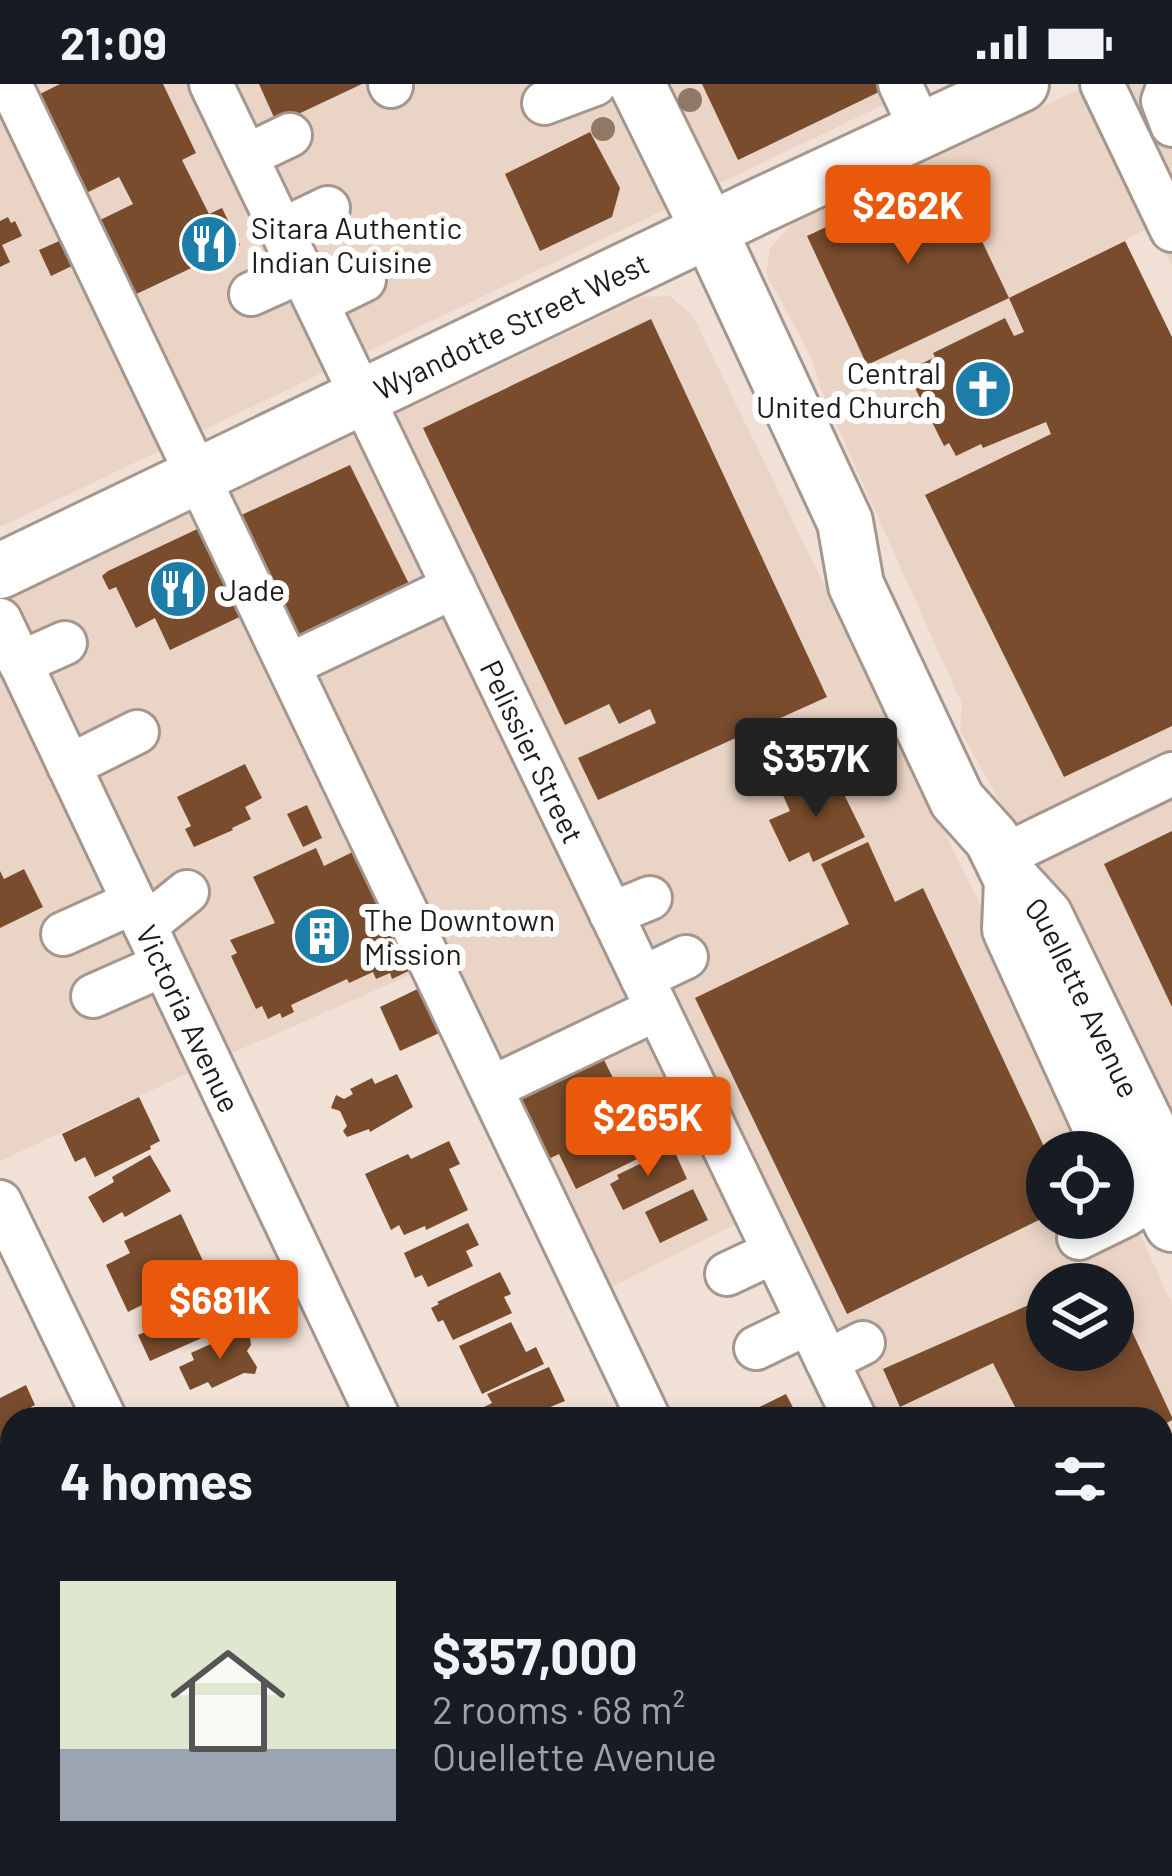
<!DOCTYPE html>
<meta charset="utf-8">
<style>
:root{--surface:#171b24;--page:#242831;--text:#f1f3f6;--muted:#9ea1a6;--line:#363941;--accent:#ea580c}
body{margin:0;font-family:Barlow,sans-serif;background:var(--page);color:var(--text);height:100vh;display:flex;flex-direction:column;font-size:45px;white-space:nowrap}
*{box-sizing:border-box;margin:0}
p{font-size:39px;color:var(--muted)}
.icon{flex:none;width:66px;height:66px;fill:none;stroke:currentColor;stroke-width:2;stroke-linecap:round;stroke-linejoin:round}
.map{position:relative;flex:1;overflow:hidden}
.drawer{position:absolute;left:0px;top:1323px;width:1173px;height:471px;display:flex;flex-direction:column;background:var(--surface);border-radius:36px 36px 0 0;box-shadow:0 6px 18px #0003}
.drawer>*{flex:none}
.tools{position:absolute;left:1026px;top:1047px;display:grid;gap:24px}
.tools a{display:grid;place-items:center;width:108px;height:108px;border-radius:50%;background:var(--surface);box-shadow:0 6px 18px #0003;font-size:60px}
.price{position:absolute;translate:-50% -102px;padding:0 27px;border-radius:12px;background:var(--accent);color:#fff;font-size:39px;line-height:78px;filter:drop-shadow(0 3px 6px #0008)}
.price::after{content:'';position:absolute;left:50%;top:72px;width:36px;height:27px;margin-left:-18px;background:inherit;clip-path:polygon(0 0,100% 0,50% 100%)}
.price.selected{background:#222;color:#fff}
ul{padding:0;list-style:none}
li{display:flex;align-items:center;gap:36px;height:300px;padding:0 60px}
li+li{border-top:3px solid var(--line)}
li span{display:grid;place-items:center;flex:none;width:336px;height:240px;border-radius:0px;color:#555}
li>.icon{margin-inline-start:auto}
span .icon{width:144px;height:144px;fill:#fffc;stroke-width:1}
li b{font-size:51px}
h2{display:flex;justify-content:space-between;align-items:center;height:144px;padding:0 60px;font-size:51px}
.status{display:flex;justify-content:space-between;align-items:center;height:84px;padding:0 60px;background:var(--surface);direction:ltr}
.status svg{height:33px;fill:currentColor}
.map>svg:first-child{display:block}
</style>
<div class="status"><b>21:09</b><svg viewBox="0 0 49 12"><path d="M0 12V9h3v3zM5 12V6h3v6zM10 12V3h3v9zM15 12V0h3v12zM26 1h20v11H26zM47 4h2v5h-2z"/></svg></div>
<div class="map">
<svg width="1172" height="1792" viewBox="0 0 1172 1792">
<rect width="100%" height="100%" fill="#f0e0d6"/>
<!-- built -->
<g fill="#ead4c5" fill-rule="evenodd">
<path d="M0,0H927L0,443Z"/>
<path d="M1091,0H1172V182L1151,143L1009,215L1052,309L1046,339L1172,590V1059L1050,840L997,712L960,646L962,620L824,313L810,271L766,189L770,164L791,141Z"/>
<path d="M670,212L693,232L1101,1068H1047V1134H1113V1092L1172,1220V1792H1087L1082,1782H1161V1335H875L777,1119L600,1209L442,877L214,977L0,1077V520L642,213ZM1047,1200H1113V1266H1047Z"/>
</g>
<!-- building -->
<g fill="#784c2d">
<path d="M60,0H163L196,69L182,76L209,130L222,124L240,161L128,214L113,175L117,173L98,137L133,120L119,93L80,112L32,14Z"/>
<path d="M259,0H362L277,40Z"/>
<path d="M702,0H878L881,7L738,76Z"/>
<path d="M590,48L620,104L612,133L540,167L505,90Z"/>
<path d="M948,86L1009,214L867,281L807,152Z"/>
<path d="M8,133L11,139L15,137L22,152L2,161L10,178L0,183V137Z"/>
<path d="M66,154L78,179L51,192L39,166Z"/>
<path d="M1125,157L1172,253V642L1064,693L925,411L1051,350L1046,338L983,364L981,360L956,372L949,359L944,362L914,302L918,300L911,285L935,273L933,269L1005,234L1014,252L1024,248L1009,214Z"/>
<path d="M651,235L827,613L598,716L578,674L656,639L650,625L619,640L609,620L565,641L423,344Z"/>
<path d="M350,381L412,506L298,562L237,433Z"/>
<path d="M208,440L250,528L170,566L155,534L136,544L116,503L109,506L102,492L108,487Z"/>
<path d="M245,680L262,714L245,723L251,735L232,744L233,746L194,763L185,745L191,742L177,713Z"/>
<path d="M832,686L865,753L813,778L809,768L789,778L769,736L790,727L782,709Z"/>
<path d="M307,721L322,754L303,763L287,730Z"/>
<path d="M1172,747V923L1104,780Z"/>
<path d="M868,758L895,818L923,804L1047,1069V1132L847,1230L695,914L849,840L821,780Z"/>
<path d="M363,763L419,882L392,895L390,889L376,895L373,888L349,899L347,895L291,921L294,928L282,934L280,929L268,935L262,922L256,925L231,872L237,869L230,856L275,839L253,793L316,764L324,782Z"/>
<path d="M24,785L43,823L0,844V787L4,795Z"/>
<path d="M428,900L448,945L400,967L380,923Z"/>
<path d="M598,964L614,996L627,1004L633,1018L645,1026L650,1039L663,1049L668,1060L576,1105L559,1070L540,1079L507,1008Z"/>
<path d="M397,990L413,1023L370,1048L369,1045L347,1053L343,1047L347,1042L340,1027L331,1024L336,1011L344,1015L353,1010L350,1005L372,994L375,1000Z"/>
<path d="M139,1013L160,1057L150,1062L151,1065L95,1093L85,1073L75,1078L62,1050Z"/>
<path d="M449,1057L460,1080L449,1085L468,1126L426,1146L425,1142L404,1151L399,1141L391,1146L365,1090L408,1070L411,1075Z"/>
<path d="M673,1064L687,1095L623,1126L610,1100L619,1095L617,1091Z"/>
<path d="M150,1071L171,1107L125,1133L122,1128L103,1139L88,1113L114,1098L112,1093Z"/>
<path d="M693,1105L708,1136L660,1159L645,1128Z"/>
<path d="M181,1130L203,1177L156,1199L153,1191L147,1194L156,1214L128,1228L106,1181L130,1169L124,1157Z"/>
<path d="M468,1139L479,1161L466,1167L473,1182L428,1203L422,1191L415,1194L404,1169Z"/>
<path d="M500,1188L511,1210L504,1213L512,1229L453,1256L443,1236L438,1238L431,1224L439,1220L437,1218Z"/>
<path d="M226,1204L238,1232L211,1244L213,1249L150,1277L138,1251L180,1233L177,1226Z"/>
<path d="M1113,1207L1172,1333V1336L1161,1342V1335H1021L993,1279L900,1323L883,1285L1047,1213V1266H1113Z"/>
<path d="M511,1238L526,1268L536,1263L544,1280L482,1310L459,1262Z"/>
<path d="M239,1247L250,1253L251,1261L247,1267L257,1283L255,1290L244,1289L212,1304L208,1298L190,1306L179,1283L194,1276L191,1269Z"/>
<path d="M549,1283L565,1317L533,1330V1335H483L478,1326L492,1319L487,1310Z"/>
<path d="M26,1301L35,1321L31,1323L37,1335H12V1351L0,1357V1314Z"/>
<path d="M786,1310L799,1335H735Z"/>
<path d="M400,1782H502L480,1792H378Z"/>
<path d="M732,1782H764L769,1792H710Z"/>
<path d="M959,1782H999L1004,1792H939Z"/>
</g>
<g fill="none" stroke-linecap="round" stroke-linejoin="round">
<defs>
<g id="minor">
<path d="M10,0L649,1335"/>
<path id="s1" d="M211,0L855,1335"/>
<path d="M390,0L391,2"/>
<path d="M900,0L922,47"/>
<path d="M1102,0L1172,146"/>
<path d="M1169,0L1163,17L1172,41"/>
<path d="M544,19L595,0"/>
<path d="M246,72L290,51"/>
<path d="M282,146L328,124"/>
<path d="M251,210L302,187"/>
<path d="M317,219L364,196"/>
<path id="s2" d="M0,536L379,1335"/>
<path d="M20,579L65,559"/>
<path d="M289,581L454,503"/>
<path d="M69,682L137,648"/>
<path d="M1001,773L1172,690"/>
<path d="M611,830L650,814"/>
<path d="M145,842L187,808"/>
<path d="M63,850L134,818"/>
<path d="M642,894L686,873"/>
<path d="M93,912L163,881"/>
<path d="M491,1004L657,925"/>
<path d="M0,1118L105,1335"/>
<path d="M1079,1154L1124,1132L1158,1111"/>
<path d="M727,1190L774,1168"/>
<path d="M756,1264L808,1239"/>
<path d="M827,1277L863,1259"/>
<path d="M1161,1388L1172,1382"/>
<path d="M0,1539L12,1564"/>
<path d="M0,1770L12,1764"/>
<path d="M115,1782L120,1792"/>
<path d="M321,1782L325,1792"/>
<path d="M591,1782L596,1792"/>
<path d="M861,1782L866,1792"/>
<path d="M1068,1782L1073,1792"/>
</g>
<g id="major">
<path id="s3" d="M637,0L709,146L845,438L856,501L957,716L992,755L1012,796L1045,832L1150,1048L1158,1111L1172,1140"/>
<path id="s4" d="M0,487L755,124L1021,0"/>
<path d="M1012,796L1010,845L1112,1068"/>
</g>
</defs>
<!-- minor casing -->
<use href="#minor" stroke="#a5978d" stroke-width="48"/>
<!-- major casing -->
<use href="#major" stroke="#a5978d" stroke-width="60"/>
<!-- path -->
<path stroke="#887d77" stroke-width="6" stroke-dasharray="9 9" stroke-linecap="butt" d="M65,1792L68,1782"/>
<!-- minor -->
<use href="#minor" stroke="#fff" stroke-width="42"/>
<!-- major -->
<use href="#major" stroke="#fff" stroke-width="54"/>
</g>
<!-- trees -->
<g fill="#917865">
<circle cx="690" cy="16" r="12"/>
<circle cx="603" cy="45" r="12"/>
</g>
<!-- icons -->
<defs>
<symbol id="restaurant-disc" viewBox="-11 -11 22 22"><circle r="9.5" fill="#1c7da9" stroke="#fff"/><path d="M-5-6h1v4h1v-4h1v4h1v-4h1v5L-1.5 .5V6h-2V.5L-5-1ZM5-6V6H3V1.5H1.5Q1.5-4 5-6Z" fill="#fff"/></symbol>
<symbol id="church-disc" viewBox="-11 -11 22 22"><circle r="9.5" fill="#1c7da9" stroke="#fff"/><path d="M-1.2-6h2.4v3.5h3.3v2.4h-3.3V6h-2.4V-.1h-3.3v-2.4h3.3Z" fill="#fff"/></symbol>
<symbol id="building-disc" viewBox="-11 -11 22 22"><circle r="9.5" fill="#1c7da9" stroke="#fff"/><path d="M-4-6H4V6H1V3H-1V6H-4ZM-2.5-4.3h1.7v1.8h-1.7ZM.8-4.3h1.7v1.8H.8ZM-2.5-1h1.7V.8h-1.7ZM.8-1h1.7V.8H.8Z" fill="#fff"/></symbol>
</defs>
<g fill-rule="evenodd">
<use href="#restaurant-disc" x="176" y="127" width="66" height="66"/>
<use href="#church-disc" x="950" y="272" width="66" height="66"/>
<use href="#restaurant-disc" x="145" y="472" width="66" height="66"/>
<use href="#building-disc" x="289" y="819" width="66" height="66"/>
</g>
<g text-anchor="middle" dominant-baseline="central" stroke-width="12" stroke-linejoin="round" paint-order="stroke">
<!-- poi labels -->
<g font-size="30" fill="#201a17" stroke="#fff" text-anchor="start">
<text x="251" y="143">Sitara Authentic<tspan x="251" dy="34">Indian Cuisine</tspan></text>
<text x="941" y="288" text-anchor="end">Central<tspan x="941" dy="34">United Church</tspan></text>
<text x="220" y="505">Jade</text>
<text x="364" y="835">The Downtown<tspan x="364" dy="34">Mission</tspan></text>
</g>
<!-- street labels -->
<g font-size="30" fill="#201a17" stroke="#fff">
<text stroke="none"><textPath href="#s4" startOffset="567">Wyandotte Street West</textPath></text>
<text stroke="none"><textPath href="#s1" startOffset="741">Pelissier Street</textPath></text>
<text stroke="none"><textPath href="#s3" startOffset="1023">Ouellette Avenue</textPath></text>
<text stroke="none"><textPath href="#s2" startOffset="441">Victoria Avenue</textPath></text>
</g>
</g>
</svg>
<div class="tools">
<a><svg class="icon" aria-label="locate" viewBox="0 0 24 24"><circle cx="12" cy="12" r="6"/><path d="M12 2v4M12 18v4M2 12h4M18 12h4"/></svg></a>
<a><svg class="icon" aria-label="layers" viewBox="0 0 24 24"><path d="M12 4l9 5-9 5-9-5zM3 14l9 5 9-5"/></svg></a>
</div>
<b class="price" style="left:908px;top:183px">$262K</b>
<b class="price selected" style="left:816px;top:736px">$357K</b>
<b class="price" style="left:648px;top:1095px">$265K</b>
<b class="price" style="left:220px;top:1278px">$681K</b>
<section class="drawer">
<h2>4 homes<svg class="icon" aria-label="filters" viewBox="0 0 24 24"><path d="M4 7h16M4 17h16"/><circle cx="9" cy="7" r="2"/><circle cx="15" cy="17" r="2"/></svg></h2>
<ul>
<li><span style="background:linear-gradient(#dfe7d0 70%,#9aa5b1 0)"><svg class="icon" aria-label="home" viewBox="0 0 24 24"><path d="M3 11l9-7 9 7M6 9v11h12V9"/></svg></span><div><b>$357,000</b><p>2 rooms · 68 m²</p><p>Ouellette Avenue</p></div></li>
</ul>
</section>
</div>
